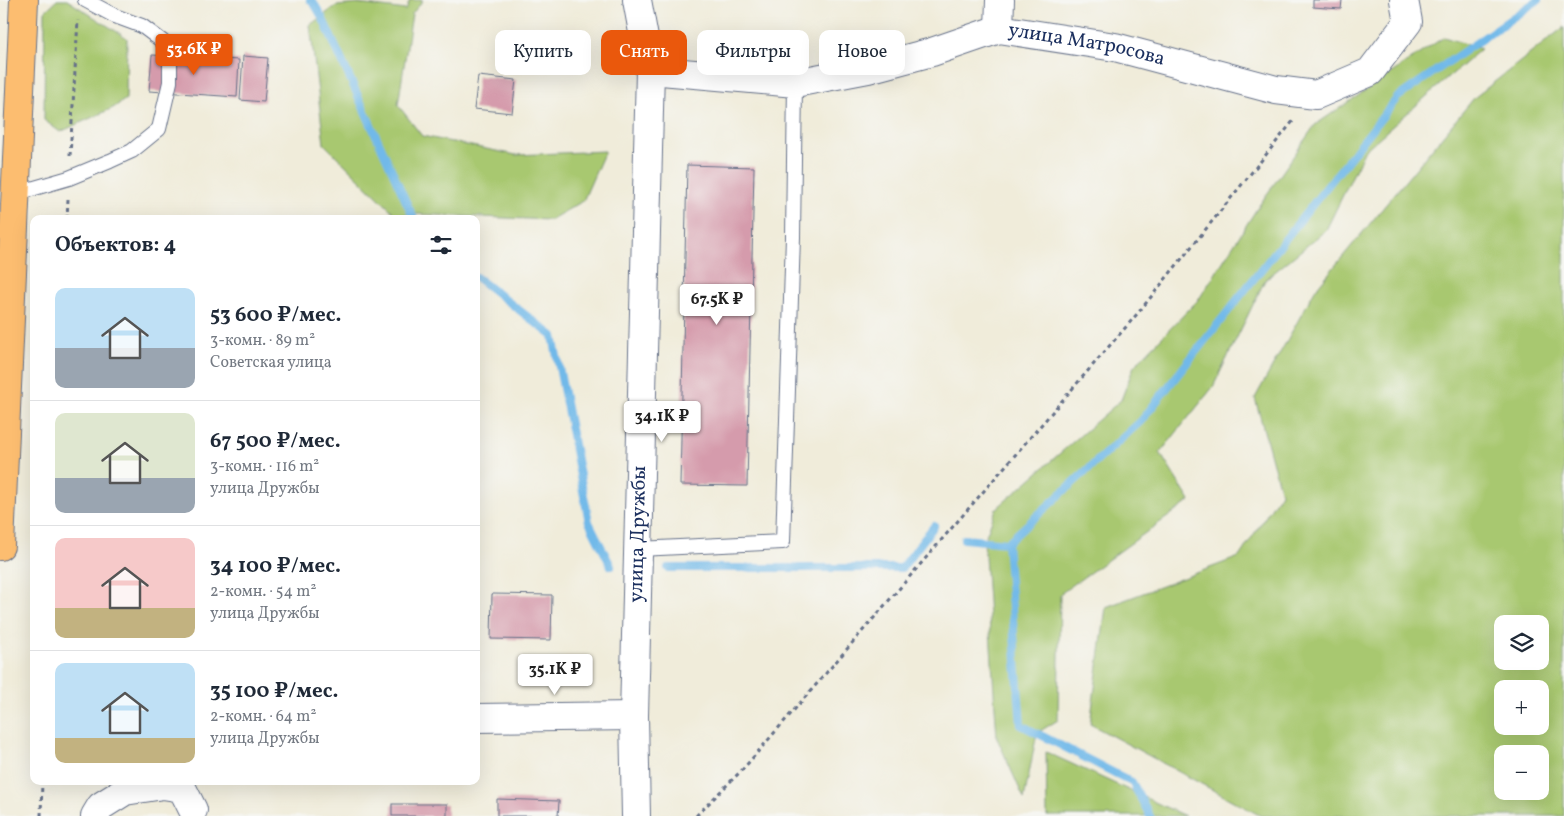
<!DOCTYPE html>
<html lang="ru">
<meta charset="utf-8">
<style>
:root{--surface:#fff;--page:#f2f2f3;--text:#1f2937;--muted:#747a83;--line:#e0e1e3;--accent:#ea580c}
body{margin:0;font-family:Vollkorn,serif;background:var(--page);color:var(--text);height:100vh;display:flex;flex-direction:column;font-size:19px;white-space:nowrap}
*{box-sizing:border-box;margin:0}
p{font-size:16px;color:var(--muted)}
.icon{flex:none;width:28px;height:28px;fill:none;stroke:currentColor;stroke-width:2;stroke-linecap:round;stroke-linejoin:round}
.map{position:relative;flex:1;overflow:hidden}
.details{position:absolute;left:30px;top:215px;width:450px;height:570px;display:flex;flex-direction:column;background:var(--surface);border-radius:10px;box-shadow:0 5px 20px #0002}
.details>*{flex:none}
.hud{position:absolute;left:495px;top:30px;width:475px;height:45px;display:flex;gap:10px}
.controls{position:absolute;left:1494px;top:615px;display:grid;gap:10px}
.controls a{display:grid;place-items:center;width:55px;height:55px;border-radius:10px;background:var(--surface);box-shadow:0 5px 20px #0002;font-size:25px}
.price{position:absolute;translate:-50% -42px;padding:0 11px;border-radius:5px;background:#fff;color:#222;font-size:16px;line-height:32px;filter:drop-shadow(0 1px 2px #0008)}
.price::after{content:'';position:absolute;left:50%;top:30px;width:15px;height:11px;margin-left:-8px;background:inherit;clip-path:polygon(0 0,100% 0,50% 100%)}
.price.on{background:var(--accent);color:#fff}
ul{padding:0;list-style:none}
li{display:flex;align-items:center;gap:15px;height:125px;padding:0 25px}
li+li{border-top:1px solid var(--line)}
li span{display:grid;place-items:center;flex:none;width:140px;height:100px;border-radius:10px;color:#555}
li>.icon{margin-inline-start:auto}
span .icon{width:60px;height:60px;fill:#fffc;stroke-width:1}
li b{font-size:21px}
h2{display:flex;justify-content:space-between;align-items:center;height:60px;padding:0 25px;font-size:21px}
.pill{padding:0 18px;border-radius:10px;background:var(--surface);box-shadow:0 5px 20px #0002;font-size:18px;line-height:45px}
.pill.on{background:var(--accent);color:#fff}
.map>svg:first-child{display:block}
</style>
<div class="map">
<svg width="1564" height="816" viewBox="0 0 1564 816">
<rect width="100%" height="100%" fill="#f6f6f2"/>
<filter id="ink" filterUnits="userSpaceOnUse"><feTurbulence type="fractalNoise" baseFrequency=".02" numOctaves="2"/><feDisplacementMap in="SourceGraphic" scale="10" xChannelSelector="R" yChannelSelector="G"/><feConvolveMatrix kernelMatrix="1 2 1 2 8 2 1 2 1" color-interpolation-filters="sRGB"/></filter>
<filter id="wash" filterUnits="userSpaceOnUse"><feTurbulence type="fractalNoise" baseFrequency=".0096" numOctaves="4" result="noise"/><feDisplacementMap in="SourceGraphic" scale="20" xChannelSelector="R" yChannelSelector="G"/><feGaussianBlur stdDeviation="1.12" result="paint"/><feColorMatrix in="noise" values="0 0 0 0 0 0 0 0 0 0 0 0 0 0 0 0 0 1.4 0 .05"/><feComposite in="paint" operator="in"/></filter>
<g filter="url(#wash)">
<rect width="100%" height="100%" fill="#f0ecda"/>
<!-- green -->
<g fill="#a8c870" stroke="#627c67" fill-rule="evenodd">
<path d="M57,0H67L127,38L126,99L113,108L60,132L44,120L45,11Z"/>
<path d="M410,0H423L412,14L398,105L422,136L516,155L605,151L583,201L550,220L412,214L397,216L324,144L310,25L336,6L359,4L406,10Z"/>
<path d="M1564,27V816H1261L1090,724L1106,607L1239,557L1281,493L1255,398L1315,290L1474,98ZM1502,624H1540V661H1502ZM1502,689H1540V726H1502ZM1502,754H1540V791H1502Z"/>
<path d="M1444,37L1481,49L1365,150L1326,230L1265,280L1213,387L1160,453L1190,501L1060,594L1058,720L1037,733L1024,799L997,738L984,541L996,509L1121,400L1134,366L1199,299L1256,210L1315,125Z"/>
<path d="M1046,752L1185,816H1047Z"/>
</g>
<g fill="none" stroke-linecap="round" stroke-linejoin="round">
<!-- stream -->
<g stroke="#71b9e9" stroke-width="8">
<path d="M310,0L315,5L322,17L414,219"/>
<path d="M476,277L553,336L589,522L611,566"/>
<path d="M964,539L1007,543L1021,725L1132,782L1150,816"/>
<path d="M1007,543L1141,421L1398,97L1538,0"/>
<path d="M668,568H902L934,526"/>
</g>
</g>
<g id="blocks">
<!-- building -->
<g fill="#d59bac">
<path d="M1313,0H1342L1341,9L1313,7Z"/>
<path d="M152,55L239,60L237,97L149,91Z"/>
<path d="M243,56L268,58L264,102L240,100Z"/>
<path d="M478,76L516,80L512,113L474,109Z"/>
<path d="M687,165L754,167L747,486L680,485Z"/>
<path d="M492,594L552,595L551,640L491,639Z"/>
<path d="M497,799L559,801L558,816H497Z"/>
<rect x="392" y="804" width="55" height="12"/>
</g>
</g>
</g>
<g filter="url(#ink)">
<use href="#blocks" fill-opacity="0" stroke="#667189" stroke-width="1"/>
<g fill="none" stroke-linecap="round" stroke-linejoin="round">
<defs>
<g id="service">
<path d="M14,194L69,178L110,161L132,151L159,129L170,82V47L142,26L115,16L85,0"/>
<path d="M639,549L783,542L793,237L795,83"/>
</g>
<g id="minor">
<path d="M999,29L1000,0"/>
<path id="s1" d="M650,70L795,83L868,69L932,52L999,29L1115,47L1276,90L1316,95L1370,72L1408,22L1404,0"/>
<path d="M476,718L634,716"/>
<path d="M95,816L101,806L125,791L163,785L182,788L193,810"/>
<path id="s2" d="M636,816L634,716L650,70L637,0"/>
</g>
<path id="trunk" d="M0,546L24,0"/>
</defs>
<!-- service casing -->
<use href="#service" stroke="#667189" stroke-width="16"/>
<!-- minor casing -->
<use href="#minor" stroke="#667189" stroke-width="30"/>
<!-- trunk casing -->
<use href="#trunk" stroke="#667189" stroke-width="30"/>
<!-- path -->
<g stroke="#667189" stroke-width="3" stroke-dasharray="4 4" stroke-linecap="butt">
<path d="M70,156L78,20"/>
<path d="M67,219L68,199"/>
<path d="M41,816L42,781"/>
<path d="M696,816L743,769L1138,313L1294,120"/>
</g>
<!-- service -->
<use href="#service" stroke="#fff" stroke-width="14"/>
<!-- minor -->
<use href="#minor" stroke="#fff" stroke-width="28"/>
<!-- trunk -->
<use href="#trunk" stroke="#fcbd6f" stroke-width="28"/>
</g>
</g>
<g text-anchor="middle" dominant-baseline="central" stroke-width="4" stroke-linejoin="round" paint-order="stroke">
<!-- street labels -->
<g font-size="20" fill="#1b2f5e" stroke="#f6f6f2">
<text stroke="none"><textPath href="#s1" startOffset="446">улица Матросова</textPath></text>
<text stroke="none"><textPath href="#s2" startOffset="282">улица Дружбы</textPath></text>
</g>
</g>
</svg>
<div class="controls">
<a><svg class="icon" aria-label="layers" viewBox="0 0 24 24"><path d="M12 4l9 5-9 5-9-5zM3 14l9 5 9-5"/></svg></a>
<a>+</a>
<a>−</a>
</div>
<b class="price on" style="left:194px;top:76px">53.6K ₽</b>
<b class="price" style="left:717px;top:326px">67.5K ₽</b>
<b class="price" style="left:662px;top:443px">34.1K ₽</b>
<b class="price" style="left:555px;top:696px">35.1K ₽</b>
<div class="hud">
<a class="pill">Купить</a>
<a class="pill on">Снять</a>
<a class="pill">Фильтры</a>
<a class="pill">Новое</a>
</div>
<section class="details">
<h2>Объектов: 4<svg class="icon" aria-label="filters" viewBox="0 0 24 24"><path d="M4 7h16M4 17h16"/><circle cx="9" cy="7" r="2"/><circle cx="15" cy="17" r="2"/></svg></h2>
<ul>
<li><span style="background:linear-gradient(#bfe0f5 60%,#9aa5b1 0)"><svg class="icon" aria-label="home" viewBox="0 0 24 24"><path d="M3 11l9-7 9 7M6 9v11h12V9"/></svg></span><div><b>53 600 ₽/мес.</b><p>3-комн. · 89 m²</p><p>Советская улица</p></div></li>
<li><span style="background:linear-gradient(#dfe7d0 65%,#9aa5b1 0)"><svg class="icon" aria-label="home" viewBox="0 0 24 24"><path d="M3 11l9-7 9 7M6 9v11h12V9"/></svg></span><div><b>67 500 ₽/мес.</b><p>3-комн. · 116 m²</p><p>улица Дружбы</p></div></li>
<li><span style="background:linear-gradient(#f6c9c9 70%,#c2b280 0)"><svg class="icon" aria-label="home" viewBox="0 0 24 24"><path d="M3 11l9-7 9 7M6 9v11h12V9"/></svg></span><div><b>34 100 ₽/мес.</b><p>2-комн. · 54 m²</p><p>улица Дружбы</p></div></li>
<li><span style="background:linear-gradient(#bfe0f5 75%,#c2b280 0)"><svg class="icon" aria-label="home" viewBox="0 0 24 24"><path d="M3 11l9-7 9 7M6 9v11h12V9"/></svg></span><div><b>35 100 ₽/мес.</b><p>2-комн. · 64 m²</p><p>улица Дружбы</p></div></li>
</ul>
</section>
</div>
